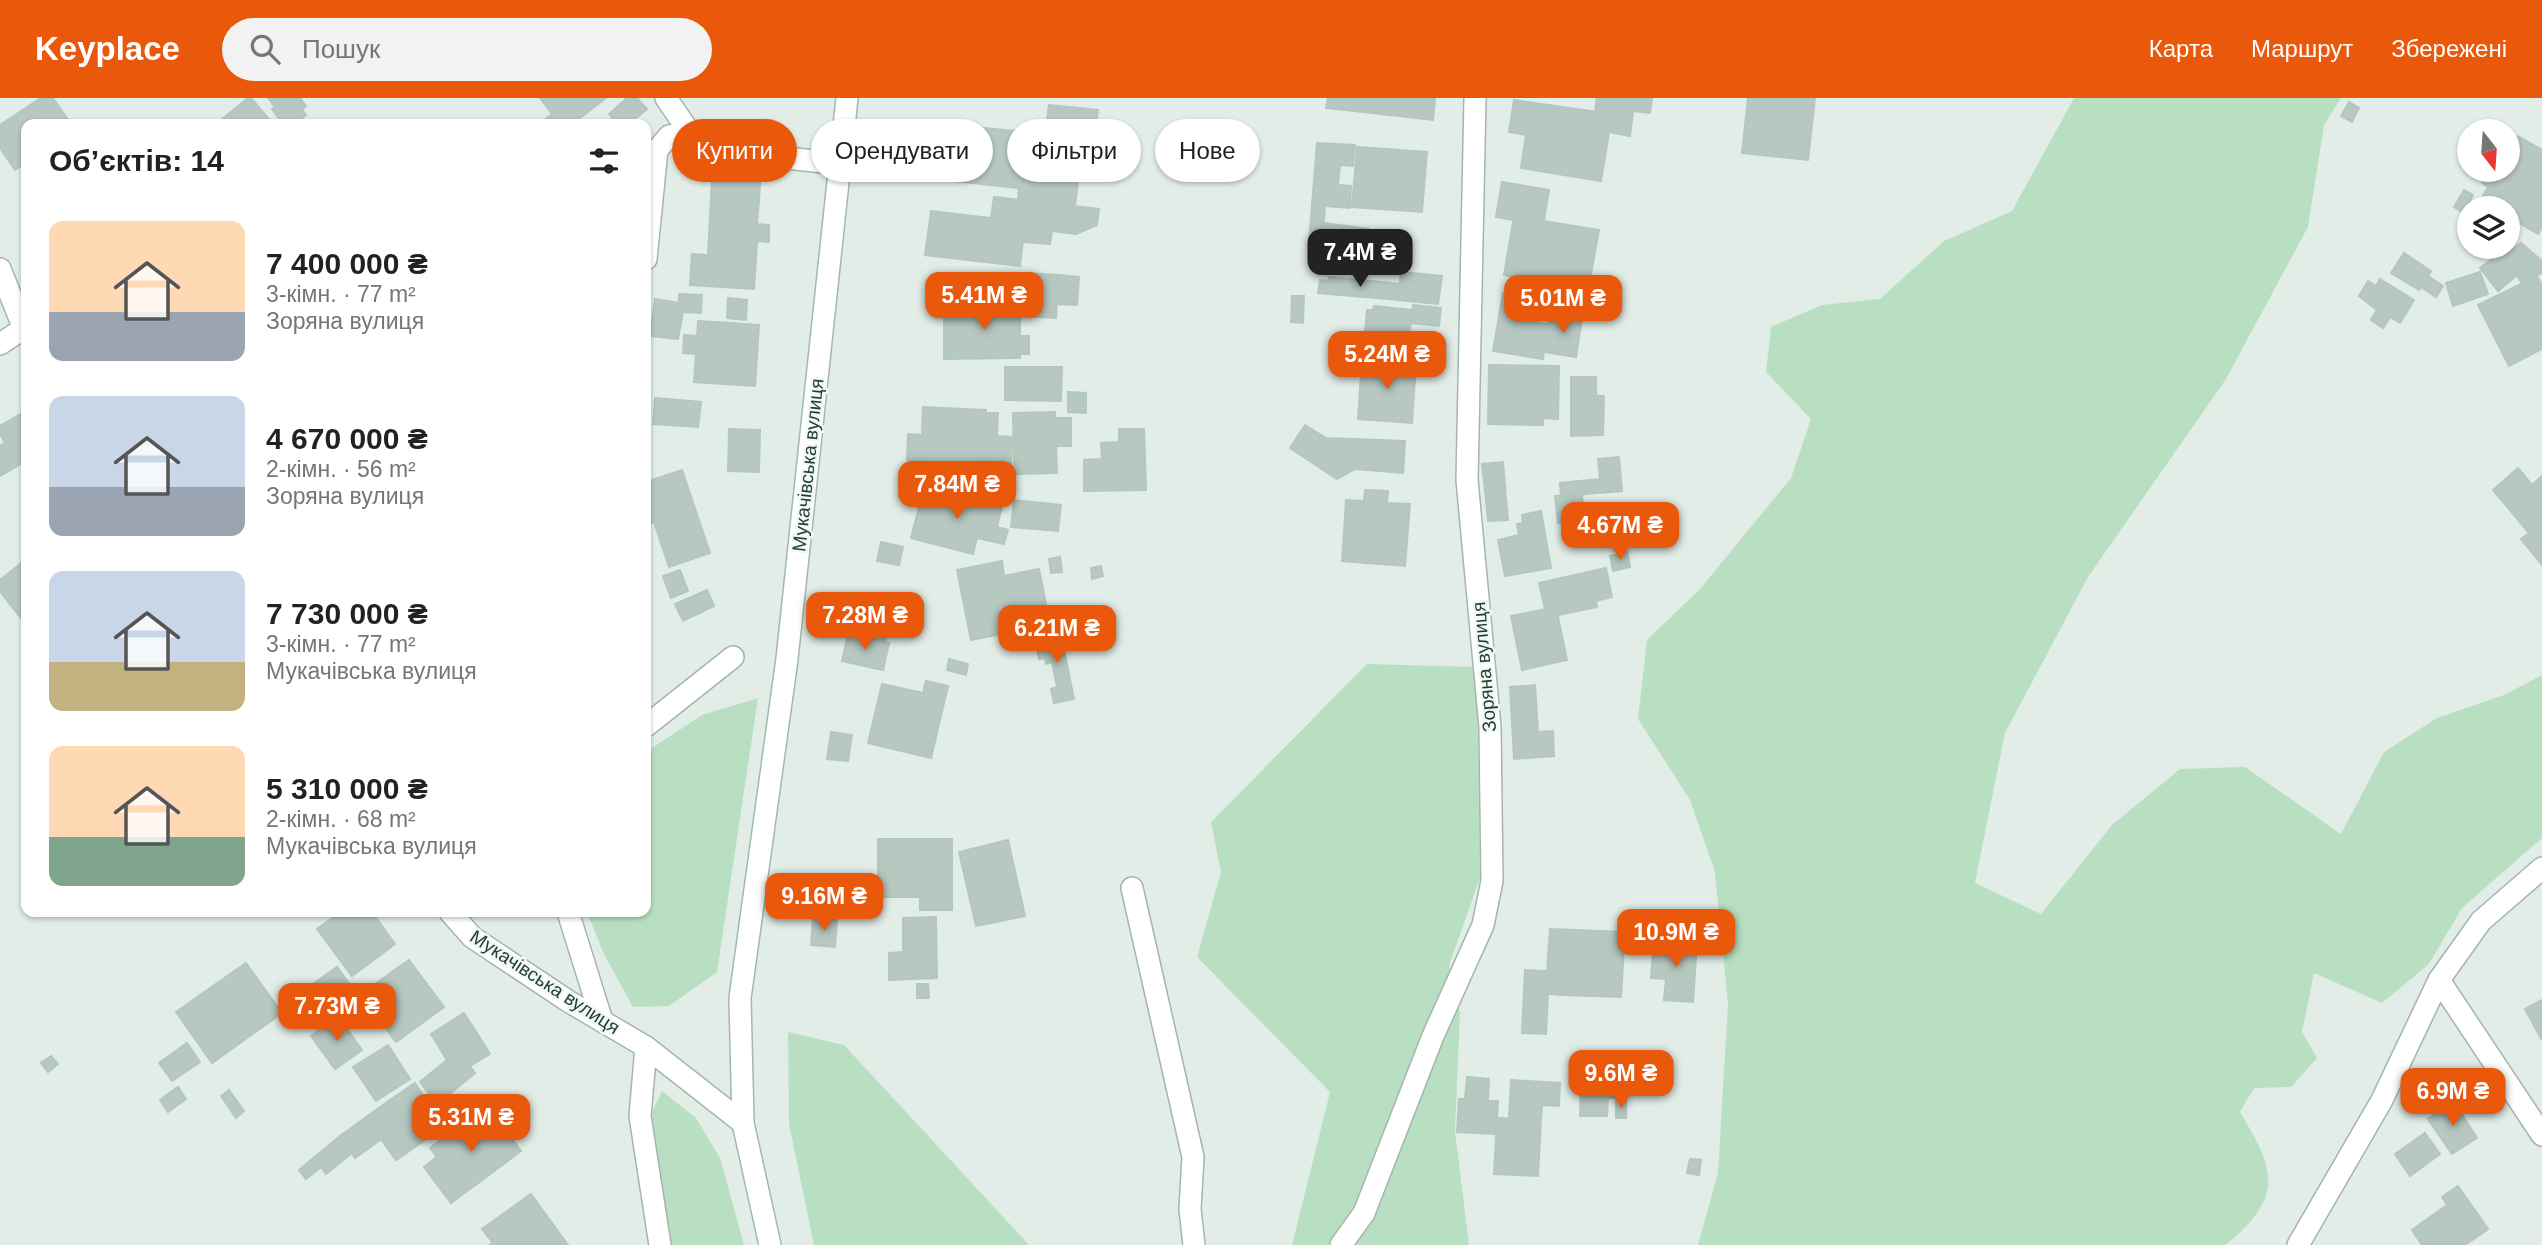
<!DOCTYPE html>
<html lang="uk">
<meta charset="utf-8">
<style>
:root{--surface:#fff;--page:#f2f2f2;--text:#222;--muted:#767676;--accent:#ea580c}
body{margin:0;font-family:Helvetica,sans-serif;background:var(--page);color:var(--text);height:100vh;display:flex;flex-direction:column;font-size:26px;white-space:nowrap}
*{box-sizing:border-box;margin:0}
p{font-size:23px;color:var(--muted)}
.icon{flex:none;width:38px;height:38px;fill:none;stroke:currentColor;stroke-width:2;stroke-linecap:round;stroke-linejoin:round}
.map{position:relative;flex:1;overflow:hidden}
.sheet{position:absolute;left:21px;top:21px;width:630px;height:798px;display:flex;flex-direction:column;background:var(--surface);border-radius:14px;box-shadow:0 2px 5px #0004}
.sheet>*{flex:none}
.top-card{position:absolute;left:672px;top:21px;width:665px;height:63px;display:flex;gap:14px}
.needle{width:46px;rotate:163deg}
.fabs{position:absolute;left:2457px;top:21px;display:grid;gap:14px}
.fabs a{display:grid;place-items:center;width:63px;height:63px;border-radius:50%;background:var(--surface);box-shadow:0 2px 5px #0004;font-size:35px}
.price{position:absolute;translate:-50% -60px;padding:0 16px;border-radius:14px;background:var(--accent);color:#fff;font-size:23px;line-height:46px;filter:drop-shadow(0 2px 4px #0008)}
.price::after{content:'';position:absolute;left:50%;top:42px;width:21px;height:16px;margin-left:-10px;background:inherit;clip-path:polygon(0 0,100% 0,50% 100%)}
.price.active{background:#222;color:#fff}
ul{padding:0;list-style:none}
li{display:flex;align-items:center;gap:21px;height:175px;padding:0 28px}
li span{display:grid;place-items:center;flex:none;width:196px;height:140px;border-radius:14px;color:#555}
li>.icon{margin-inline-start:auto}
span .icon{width:84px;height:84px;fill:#fffc;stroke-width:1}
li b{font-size:30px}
h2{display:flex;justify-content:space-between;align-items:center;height:84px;padding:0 28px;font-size:30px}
.pill{padding:0 24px;border-radius:32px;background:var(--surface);box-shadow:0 2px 5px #0004;font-size:24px;line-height:63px}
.pill.active{background:var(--accent);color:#fff}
header{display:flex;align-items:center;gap:42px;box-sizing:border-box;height:98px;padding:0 35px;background:var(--accent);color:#fff}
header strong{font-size:33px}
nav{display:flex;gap:38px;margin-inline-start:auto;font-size:24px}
.search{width:490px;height:63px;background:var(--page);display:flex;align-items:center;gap:18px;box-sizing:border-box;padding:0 24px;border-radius:38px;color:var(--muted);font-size:26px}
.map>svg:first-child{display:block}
</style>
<header>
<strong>Keyplace</strong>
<div class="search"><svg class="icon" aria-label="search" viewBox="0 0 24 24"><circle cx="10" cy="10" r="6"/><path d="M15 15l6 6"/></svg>Пошук</div>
<nav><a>Карта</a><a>Маршрут</a><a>Збережені</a></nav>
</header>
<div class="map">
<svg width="2542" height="1147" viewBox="0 0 2542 1147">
<rect width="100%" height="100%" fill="#e2ede7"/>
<!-- green -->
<g fill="#b9dfc2">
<path d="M2074,0H2341L2324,27L2308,129L2226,281L2088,479L2005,635L1975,785L2041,816L2112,727L2180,671L2245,669L2341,736L2384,654L2437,620L2504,597L2542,577V740L2462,810L2429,866L2382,905L2314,875L2302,934L2317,960L2291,989L2254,990L2240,1014C2276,1074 2284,1098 2226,1147H1698L1718,1075L1728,905L1715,774L1690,702L1638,621L1647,542L1700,491L1791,380L1811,321L1766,274L1771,229L1822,207L1880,201L1944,143L2012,113Z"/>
<path d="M1367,566L1477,569L1480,780L1449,867L1460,915L1455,1033L1469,1147H1292L1330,994L1197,859L1221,774L1211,724Z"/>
<path d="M758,600L717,874L669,908L633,909L604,856L587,814H646V654L702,617Z"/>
<path d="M788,934L844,947L1029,1147H814L789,1026Z"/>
<path d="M662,993L696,1020L720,1060L744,1147H670L658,1090L652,1014Z"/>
</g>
<!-- building -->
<g fill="#b7c8c0" stroke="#b4c7be" stroke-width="2">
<path d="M41,0H53L71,26H26V65L15,72L0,50V27Z"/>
<path d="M248,0H251L273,26H216Z"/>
<path d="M268,0H300L306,8L302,11L306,17L294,26H283L272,11L275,9Z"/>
<path d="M540,0H606L572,26H544L542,24L552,16Z"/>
<path d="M627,0H637L647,11L629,26H618L609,16Z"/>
<path d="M1328,0H1435L1433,22L1326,10Z"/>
<path d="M1597,0H1652L1650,15L1633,13L1630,38L1609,34L1612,16L1595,13Z"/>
<path d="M1748,0H1815L1808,62L1742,55Z"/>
<path d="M1514,2L1612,16L1601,83L1521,70L1526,37L1509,34Z"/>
<path d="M2349,4L2359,10L2352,24L2341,18Z"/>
<path d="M1049,7L1098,12L1093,57L1044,52L1042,71L1079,75L1075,108L1018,102L1019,90L936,81L942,26L1045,36Z"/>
<path d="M2518,38L2542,52V129L2538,136L2508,119V110H2493L2480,103L2488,89L2482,85L2490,72H2508V55Z"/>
<path d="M1317,45L1355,47L1353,68L1340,67L1338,87L1351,88L1350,110L1325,108L1322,146L1309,145Z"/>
<path d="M1357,49L1427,54L1422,114L1352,109Z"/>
<path d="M713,63L761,71L759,102L711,100Z"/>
<path d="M2469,68V72H2482L2478,79L2467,73Z"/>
<path d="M1502,84L1549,92L1544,122L1514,118L1513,122L1496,119Z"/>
<path d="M2464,92L2473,97L2464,115L2454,109Z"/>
<path d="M994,99L1099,111L1097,127L1076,136L1052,133L1050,146L1023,144L1025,124L991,120Z"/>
<path d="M711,100L759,102L757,126L769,127V144L757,143L754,191L690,187L692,156L708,157Z"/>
<path d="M931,113L1025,124L1020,168L925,157Z"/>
<path d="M1514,118L1599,132L1588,192L1538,183L1537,192L1523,189L1524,181L1504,177Z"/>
<path d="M1324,125L1369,131V135L1383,137L1378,172L1320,164Z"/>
<path d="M2521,145L2542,163V175L2522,185L2517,178L2523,172L2509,154Z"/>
<path d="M2506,150L2523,172L2498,193L2480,170Z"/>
<path d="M2404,155L2431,173L2428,178L2443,188L2436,199L2421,189L2419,192L2391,175Z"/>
<path d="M1401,174L1442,178L1438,206L1398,202Z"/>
<path d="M2480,174L2488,196L2453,208L2446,185Z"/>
<path d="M1026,175L1058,177L1056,220L1023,218Z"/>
<path d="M1058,177L1079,179L1077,207L1056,206Z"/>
<path d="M2537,178L2542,188V251L2509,268L2478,207Z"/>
<path d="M1329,179L1400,186L1398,202L1318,195L1320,182L1328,183Z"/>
<path d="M2380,181L2414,202L2400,225L2390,219L2383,230L2371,222L2377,212L2359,198L2368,183L2376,188Z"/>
<path d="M1503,195L1541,201L1537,224L1548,226L1543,261L1493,253Z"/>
<path d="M679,196L702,197L701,215L683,214L678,241L650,238L655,201L679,205Z"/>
<path d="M1292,198H1304L1303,225L1291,224Z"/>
<path d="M728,200L747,202L746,222L727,220Z"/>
<path d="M1020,205V238H1029V256H1020V260L944,261V206Z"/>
<path d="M1413,207L1441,210L1439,228L1411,225Z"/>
<path d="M1374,208L1412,212L1409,240L1365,235L1367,212H1373Z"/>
<path d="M1550,215L1582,220L1576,259L1544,254Z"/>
<path d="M698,223L759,227L755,288L694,284L696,256L683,255L684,237L697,238Z"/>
<path d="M1360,242L1407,245L1406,265L1358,260Z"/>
<path d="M1362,261L1416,265L1412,325L1358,321Z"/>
<path d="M1489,267L1559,268L1558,321L1543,320V327L1488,326Z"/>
<path d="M1005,269H1062L1061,303L1005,302Z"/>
<path d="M1571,279H1596V298L1571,297Z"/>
<path d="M1068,294L1086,295V315L1068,314Z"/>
<path d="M1571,297L1604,298L1603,337L1571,338Z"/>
<path d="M655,300L701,304L698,329L653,326Z"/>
<path d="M923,309L986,312L984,371L920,368V362H907L908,336L922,337Z"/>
<path d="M26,313V363L0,378V348L5,345L0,336V328Z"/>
<path d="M1055,314V320H1071V348H1056L1057,375L1014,376L1013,315Z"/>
<path d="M986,315H998L997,338L1012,339L1011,370L984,369Z"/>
<path d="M1305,327L1326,340L1405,343L1403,375L1355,371L1337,381L1290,350Z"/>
<path d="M729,331L760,332L759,374L728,373Z"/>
<path d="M1119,331H1144L1146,392L1084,393V362L1102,361L1101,345L1119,344Z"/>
<path d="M1619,359L1622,393L1561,398L1560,385L1600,381L1598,361Z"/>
<path d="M1503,364L1506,401L1486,402L1482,366Z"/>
<path d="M2518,370L2532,387L2542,378V467L2521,441L2529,435L2493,392Z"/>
<path d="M682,372L710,455L669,469L654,424L646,427V384Z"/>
<path d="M924,389L1002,409L997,429L1008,432L1004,446L977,440L973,456L911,440Z"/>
<path d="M1365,392L1388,393L1387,405L1410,406L1405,468L1342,463L1346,402L1364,403Z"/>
<path d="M1582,396L1584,423L1558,425L1555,398Z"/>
<path d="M1506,401L1508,422L1488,423L1486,402Z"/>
<path d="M1014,402L1061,407L1058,433L1011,429Z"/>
<path d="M1541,413L1551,470L1505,478L1498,442L1519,437L1517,426L1523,425L1522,417Z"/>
<path d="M881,444L903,449L899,467L877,463Z"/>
<path d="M1627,454L1630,469L1613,473L1610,458Z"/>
<path d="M1060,459L1062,474L1051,475L1049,461Z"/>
<path d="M26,461V527L0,493V482Z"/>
<path d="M1002,463L1004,478L1039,471L1050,526L971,542L957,472Z"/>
<path d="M1101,468L1103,478L1092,481L1091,470Z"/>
<path d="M1606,470L1612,499L1596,503L1597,509L1558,517L1556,509L1545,511L1539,485Z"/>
<path d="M680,472L688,493L671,500L663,478Z"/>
<path d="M707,492L714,508L683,523L675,506Z"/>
<path d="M1556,509L1567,562L1522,572L1511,518Z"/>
<path d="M858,514L891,521L885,545L853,538Z"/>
<path d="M1059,527L1074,601L1054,605L1051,591L1057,589L1052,564L1046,566L1045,560L1039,561L1037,551L1043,550L1042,546L1048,544L1047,540L1050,539L1048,529Z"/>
<path d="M848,536L889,545L883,572L842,563Z"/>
<path d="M949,561L968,566L966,577L947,572Z"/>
<path d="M926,583L948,588L931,660L868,645L882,586L923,595Z"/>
<path d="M1535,587L1538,634L1553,633L1554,658L1514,661L1510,589Z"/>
<path d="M831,634L852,637L848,663L827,661Z"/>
<path d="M878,741H952V812H920V799H878Z"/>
<path d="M1008,742L1025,818L976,828L959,754Z"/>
<path d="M341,814H372L395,846L352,878L317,831Z"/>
<path d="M936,819L937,880L889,882V855L903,854V820Z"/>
<path d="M1650,820L1671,821L1670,833L1649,832Z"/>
<path d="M813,821L837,822L835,849L811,847Z"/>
<path d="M1550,831L1625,834L1621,899L1562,897L1563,874H1547Z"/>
<path d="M1654,842L1697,845L1693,904L1664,902L1666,881L1651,880Z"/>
<path d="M409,862L444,909L396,944L361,896Z"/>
<path d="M246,865L282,915L212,965L176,914Z"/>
<path d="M337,869L353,891L312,920L299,902L312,892L310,888Z"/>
<path d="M1525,872L1563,874L1562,897L1524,894Z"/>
<path d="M917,886H928L929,900H917Z"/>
<path d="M1524,894L1548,896L1546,936L1522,935Z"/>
<path d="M2542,902V942L2525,911Z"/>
<path d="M464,915L480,940L447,962L431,936Z"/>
<path d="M338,918L362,952L335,971L311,938Z"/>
<path d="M480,940L490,956L470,968L458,953Z"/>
<path d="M187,945L200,964L172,983L159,965Z"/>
<path d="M388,947L410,981L376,1003L353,969Z"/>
<path d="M458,953L475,975L437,1006L420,984Z"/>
<path d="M51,958L58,966L48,974L41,965Z"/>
<path d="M1467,979L1489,981L1488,1003H1498L1496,1036L1457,1034L1459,1001H1465Z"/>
<path d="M1511,982L1560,985L1559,1008L1542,1007L1541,1022L1509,1020Z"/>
<path d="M1581,984H1627V1000H1608L1607,1018H1580Z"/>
<path d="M415,985L427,1003L403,1021L390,1002Z"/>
<path d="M178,989L186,1001L168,1014L160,1002Z"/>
<path d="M229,992L244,1013L236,1020L221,998Z"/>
<path d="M390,1002L405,1024L355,1060L340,1038Z"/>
<rect x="1616" y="1003" width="10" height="17"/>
<path d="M2454,1004L2477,1040L2452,1056L2428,1021Z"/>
<path d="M487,1007L521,1053L451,1105L424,1069L437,1059L430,1050Z"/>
<path d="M410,1015L428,1040L396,1062L381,1041L405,1024L403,1021Z"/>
<path d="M1497,1020L1541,1022L1538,1078L1494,1076Z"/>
<path d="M2425,1035L2440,1056L2410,1078L2395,1056Z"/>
<path d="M340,1038L352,1055L326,1076L321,1069L306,1081L299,1072Z"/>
<path d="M1690,1061L1701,1062L1699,1077L1687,1075Z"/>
<path d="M2458,1088L2488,1131L2465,1147H2422L2412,1132L2447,1107L2442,1099Z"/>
<path d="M531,1096L568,1147H489L493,1145L482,1131Z"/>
</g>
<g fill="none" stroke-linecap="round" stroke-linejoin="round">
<defs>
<g id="lane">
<path d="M646,161L657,52L669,38L690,35"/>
<path d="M646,628L733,559"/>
<path d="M1132,790L1193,1059L1190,1111L1194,1147"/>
<path d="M568,814L602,923"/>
<path d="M1341,1147L1364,1115"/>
</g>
<g id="street">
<path d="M666,0L690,35L769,58L841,66"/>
<path d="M0,171L26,236"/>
<path d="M0,246L23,231"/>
<path d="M450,814L472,839L568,903L646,949L743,1025"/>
<path d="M2439,882L2542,1037"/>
<path d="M646,949L640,1018L660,1147"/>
<path d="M1364,1115L1433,938L1483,827L1492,783L1490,629L1467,382L1475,0"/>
<path d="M2298,1147L2382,1002L2439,882L2481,823L2542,770"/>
</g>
<path id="secondary" d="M770,1147L743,1025L740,900L787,561L847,0"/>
</defs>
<!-- lane casing -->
<use href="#lane" stroke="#a4b5ae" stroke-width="24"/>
<!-- street casing -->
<use href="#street" stroke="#a4b5ae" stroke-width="24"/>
<!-- secondary casing -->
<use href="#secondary" stroke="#9fb9af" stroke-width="24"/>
<!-- lane -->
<use href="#lane" stroke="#fff" stroke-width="21"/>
<!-- street -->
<use href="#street" stroke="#fff" stroke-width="21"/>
<!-- secondary -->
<use href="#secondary" stroke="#fff" stroke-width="21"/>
</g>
<g text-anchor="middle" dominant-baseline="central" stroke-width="5" stroke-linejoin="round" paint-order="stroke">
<!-- street labels -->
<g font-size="19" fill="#213f36" stroke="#f2f9f5">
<text transform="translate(808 367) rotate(-84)">Мукачівська вулиця</text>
<text transform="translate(1484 569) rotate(-95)">Зоряна вулиця</text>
<text transform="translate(545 884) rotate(33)">Мукачівська вулиця</text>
</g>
</g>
</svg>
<div class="fabs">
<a><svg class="needle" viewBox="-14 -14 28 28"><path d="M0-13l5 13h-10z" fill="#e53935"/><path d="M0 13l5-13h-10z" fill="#767676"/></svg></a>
<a><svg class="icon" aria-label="layers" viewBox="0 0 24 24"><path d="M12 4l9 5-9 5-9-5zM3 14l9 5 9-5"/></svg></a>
</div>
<b class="price active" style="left:1360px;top:191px">7.4M ₴</b>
<b class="price" style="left:984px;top:234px">5.41M ₴</b>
<b class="price" style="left:1563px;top:237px">5.01M ₴</b>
<b class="price" style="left:1387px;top:293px">5.24M ₴</b>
<b class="price" style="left:957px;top:423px">7.84M ₴</b>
<b class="price" style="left:1620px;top:464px">4.67M ₴</b>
<b class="price" style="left:865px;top:554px">7.28M ₴</b>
<b class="price" style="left:1057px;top:567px">6.21M ₴</b>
<b class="price" style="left:824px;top:835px">9.16M ₴</b>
<b class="price" style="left:1676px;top:871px">10.9M ₴</b>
<b class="price" style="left:337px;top:945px">7.73M ₴</b>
<b class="price" style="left:1621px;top:1012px">9.6M ₴</b>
<b class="price" style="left:2453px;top:1030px">6.9M ₴</b>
<b class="price" style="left:471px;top:1056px">5.31M ₴</b>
<div class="top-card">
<a class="pill active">Купити</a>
<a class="pill">Орендувати</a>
<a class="pill">Фільтри</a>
<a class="pill">Нове</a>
</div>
<section class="sheet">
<h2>Об’єктів: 14<svg class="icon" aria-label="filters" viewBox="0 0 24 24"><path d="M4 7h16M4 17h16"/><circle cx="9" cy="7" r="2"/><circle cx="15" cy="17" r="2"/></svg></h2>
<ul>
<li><span style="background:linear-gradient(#ffd9b3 65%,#9aa5b1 0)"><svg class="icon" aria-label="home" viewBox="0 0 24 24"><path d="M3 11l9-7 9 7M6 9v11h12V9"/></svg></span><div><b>7 400 000 ₴</b><p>3-кімн. · 77 m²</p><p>Зоряна вулиця</p></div></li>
<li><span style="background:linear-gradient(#c9d6e8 65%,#9aa5b1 0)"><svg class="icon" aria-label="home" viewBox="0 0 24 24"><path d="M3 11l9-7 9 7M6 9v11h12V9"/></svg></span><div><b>4 670 000 ₴</b><p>2-кімн. · 56 m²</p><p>Зоряна вулиця</p></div></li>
<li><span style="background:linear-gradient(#c9d6e8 65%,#c2b280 0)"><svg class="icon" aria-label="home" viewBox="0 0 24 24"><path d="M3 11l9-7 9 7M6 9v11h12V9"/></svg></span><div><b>7 730 000 ₴</b><p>3-кімн. · 77 m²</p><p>Мукачівська вулиця</p></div></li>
<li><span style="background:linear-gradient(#ffd9b3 65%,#7fa58c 0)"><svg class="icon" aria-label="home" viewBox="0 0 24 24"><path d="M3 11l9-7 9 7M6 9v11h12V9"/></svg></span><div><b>5 310 000 ₴</b><p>2-кімн. · 68 m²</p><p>Мукачівська вулиця</p></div></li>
</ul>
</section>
</div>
